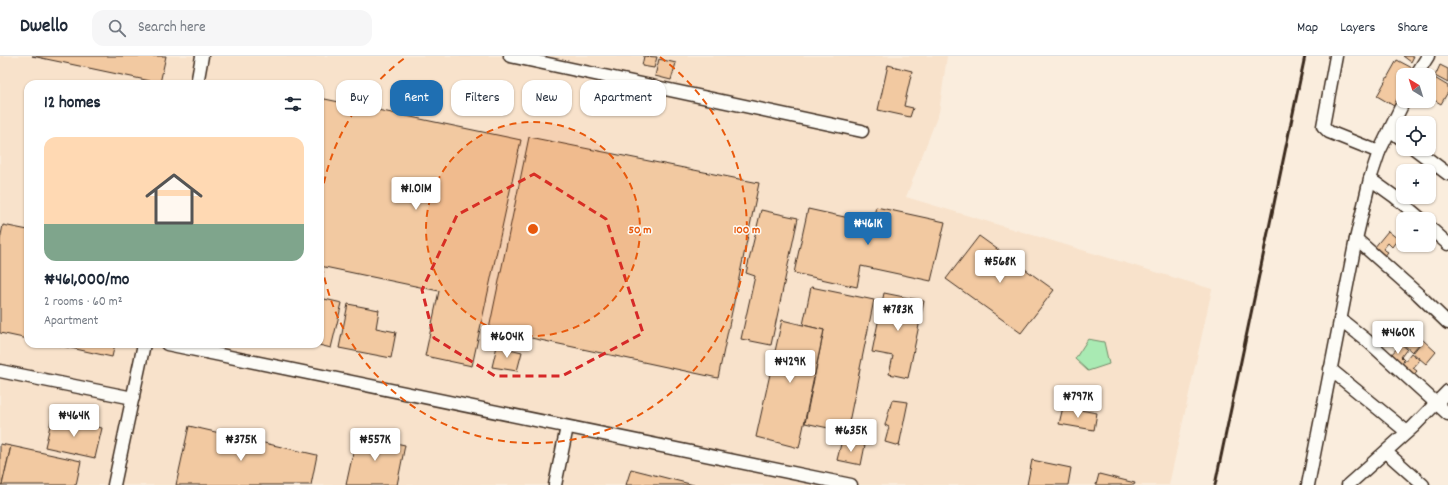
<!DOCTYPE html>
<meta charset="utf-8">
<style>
:root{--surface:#fff;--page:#f6f6f7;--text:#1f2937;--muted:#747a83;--line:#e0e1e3;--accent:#1f6fb2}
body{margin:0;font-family:Dekko,sans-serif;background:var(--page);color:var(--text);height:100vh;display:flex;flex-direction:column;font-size:15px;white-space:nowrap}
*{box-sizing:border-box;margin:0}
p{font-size:13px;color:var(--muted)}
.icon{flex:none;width:22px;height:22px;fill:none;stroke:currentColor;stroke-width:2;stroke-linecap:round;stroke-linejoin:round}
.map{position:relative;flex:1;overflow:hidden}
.drawer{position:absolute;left:24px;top:24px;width:300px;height:268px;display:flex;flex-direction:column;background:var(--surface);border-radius:12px;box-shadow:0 1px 3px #0004}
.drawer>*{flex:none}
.guide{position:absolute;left:336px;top:24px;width:380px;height:36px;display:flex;gap:8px}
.needle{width:26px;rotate:322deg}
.buttons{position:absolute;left:1396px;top:12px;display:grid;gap:8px}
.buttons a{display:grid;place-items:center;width:40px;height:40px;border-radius:8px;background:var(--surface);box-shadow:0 1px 3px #0004;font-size:20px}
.price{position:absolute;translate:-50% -34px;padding:0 9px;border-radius:4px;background:#fff;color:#222;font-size:13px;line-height:26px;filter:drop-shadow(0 1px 2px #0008)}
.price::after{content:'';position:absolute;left:50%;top:24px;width:12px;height:9px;margin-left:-6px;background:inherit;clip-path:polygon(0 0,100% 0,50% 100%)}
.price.selected{background:var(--accent);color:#fff}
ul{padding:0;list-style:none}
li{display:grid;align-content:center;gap:8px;height:212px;padding:0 20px}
li span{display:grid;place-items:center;height:124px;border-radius:12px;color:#555}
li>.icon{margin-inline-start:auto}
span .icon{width:72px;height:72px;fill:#fffc;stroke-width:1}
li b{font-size:17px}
h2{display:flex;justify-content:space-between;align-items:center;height:48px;padding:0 20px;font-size:17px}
.pill{padding:0 14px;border-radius:12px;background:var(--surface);box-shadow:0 1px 3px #0004;font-size:14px;line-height:36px}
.pill.selected{background:var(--accent);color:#fff}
header{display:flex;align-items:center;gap:24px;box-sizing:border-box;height:56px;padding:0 20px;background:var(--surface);border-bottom:1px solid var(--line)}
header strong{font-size:19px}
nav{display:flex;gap:22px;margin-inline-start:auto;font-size:14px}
.search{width:280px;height:36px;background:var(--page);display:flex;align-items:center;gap:10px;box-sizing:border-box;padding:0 14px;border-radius:12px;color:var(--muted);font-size:15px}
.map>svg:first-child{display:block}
</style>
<header>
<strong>Dwello</strong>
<div class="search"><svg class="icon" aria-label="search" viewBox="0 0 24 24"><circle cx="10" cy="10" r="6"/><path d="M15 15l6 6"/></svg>Search here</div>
<nav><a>Map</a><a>Layers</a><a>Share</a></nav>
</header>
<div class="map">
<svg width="1448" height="429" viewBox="0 0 1448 429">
<rect width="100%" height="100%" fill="#faeddd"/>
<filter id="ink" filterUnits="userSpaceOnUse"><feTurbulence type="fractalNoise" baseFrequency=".025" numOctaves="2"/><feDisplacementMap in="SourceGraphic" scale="8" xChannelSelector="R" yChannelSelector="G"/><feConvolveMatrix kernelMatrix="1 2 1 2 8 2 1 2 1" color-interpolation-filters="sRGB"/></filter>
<g filter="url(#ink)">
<!-- built -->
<path fill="#f8e2cb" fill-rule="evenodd" d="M0,0H947L939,56L906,141L1212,233L1169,429H0ZM28,28H320V288H28Z"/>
<!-- green -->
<path fill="#a9eab3" stroke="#728a68" d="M1088,283L1104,286L1109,308L1088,315L1075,303Z"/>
<!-- building -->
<g fill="#f2c9a1" stroke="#3b2a1e">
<path d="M32,0H166L160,27Z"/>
<path d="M644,0L657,1L654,12L642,10Z"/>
<path d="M1403,0H1414L1411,6Z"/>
<path d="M659,3L676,7L671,24L655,20Z"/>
<path d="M1397,4L1414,13L1411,19H1403V34L1394,50L1377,40Z"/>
<path d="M888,9L912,15L904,50L913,52L910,61L878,54Z"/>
<path d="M1440,9L1448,13V27L1435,20Z"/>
<path d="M1423,15L1448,30V36L1441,48L1429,41V19H1421Z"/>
<path d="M320,42L521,84L472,310L425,300L439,235L320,210Z"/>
<path d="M529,81L759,127L718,322L489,273Z"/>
<path d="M876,151L945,166L931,225L861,210L857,231L794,217L808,153L872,167Z"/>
<path d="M761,154L798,162L771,289L741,283L755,220L746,217Z"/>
<path d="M3,169L28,174V283L0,277V184Z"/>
<path d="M1388,175L1398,183L1392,191L1388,187L1383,193L1388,196L1384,201L1374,192Z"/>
<path d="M979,180L1054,234L1021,277L946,223Z"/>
<path d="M811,231L874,244L847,376L805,367L824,274L803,269Z"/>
<path d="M884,237L924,245L908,322L889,318L893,300L872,296Z"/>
<path d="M320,242L342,247L331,292L315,288H320Z"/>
<path d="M348,248L379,254L376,272L396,276L391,302L339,292Z"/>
<path d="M782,264L824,274L799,392L756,381Z"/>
<path d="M1412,275L1423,284L1412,296L1402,287Z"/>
<path d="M1423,284L1436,296L1426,308L1413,297Z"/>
<path d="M53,288H115L112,301Z"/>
<path d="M1401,288L1407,293L1401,301L1404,304L1399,310L1388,302Z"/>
<path d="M497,290L522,296L517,315L492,311Z"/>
<path d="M1411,297L1420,304L1413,312L1417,315L1412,321L1400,311Z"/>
<path d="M892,344L908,346L899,390L885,386L889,371L885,369Z"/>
<path d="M1063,351L1097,357L1094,374L1059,368Z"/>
<path d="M52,361L102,372L95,402L45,391Z"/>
<path d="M189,370L317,399L311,429H176Z"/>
<path d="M357,379L405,389L397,429H346Z"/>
<path d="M842,384L865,389L861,409L837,404Z"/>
<path d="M0,388L11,390L2,429H0Z"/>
<path d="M11,390L81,405L76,429H2Z"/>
<path d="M1032,404L1071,412L1068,429H1027Z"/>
<path d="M631,413L694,429H626Z"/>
<path d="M1099,418L1135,427L1134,429H1096Z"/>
</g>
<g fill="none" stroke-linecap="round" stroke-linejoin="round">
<defs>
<g id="street">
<path d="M510,0L862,75"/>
<path d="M1336,0L1323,70L1329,76L1379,96"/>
<path d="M1416,19L1428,0"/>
<path d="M197,28L202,0"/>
<path d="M1390,74L1403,84"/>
<path d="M1415,93L1448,118"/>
<path d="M1370,123L1395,141L1421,163"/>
<path d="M1429,171L1448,188"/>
<path d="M1356,183L1418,238L1448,267"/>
<path d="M1340,263L1370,287L1448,358"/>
<path d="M167,288L851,429"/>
<path d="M1330,313L1407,376"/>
<path d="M0,315L133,342"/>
<path d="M1386,396L1423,429"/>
<path d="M114,429L144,288"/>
<path d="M555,429L567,371"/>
<path d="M1308,429L1356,183L1370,123L1379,96L1404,45"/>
<path d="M1348,429L1413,371L1448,335"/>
</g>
</defs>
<!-- street casing -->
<use href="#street" stroke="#3b2a1e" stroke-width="15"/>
<!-- street -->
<use href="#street" stroke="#fdfcf7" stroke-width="12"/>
<!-- rail -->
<path stroke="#3b2a1e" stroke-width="3" d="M1215,429L1305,0"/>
</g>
</g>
<!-- marked area -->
<path fill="none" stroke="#d62828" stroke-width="3" stroke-dasharray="8 5" stroke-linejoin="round" d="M534,118L606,163L643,277L562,320H495L434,282L422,234L457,159Z"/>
<!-- distance rings -->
<circle cx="533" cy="173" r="107" fill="#e8590c" fill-opacity=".12"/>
<g fill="none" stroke="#e8590c" stroke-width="2" stroke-dasharray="7 5">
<circle cx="533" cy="173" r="107"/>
<path d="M320 151A214 214 0 0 1 406 1M660 1A214 214 0 1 1 320 195"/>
</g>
<circle cx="533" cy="173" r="6" fill="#e8590c" stroke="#fdfcf7" stroke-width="2"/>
<g font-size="12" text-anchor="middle" font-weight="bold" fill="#e8590c" stroke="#fdfcf7" stroke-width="3" stroke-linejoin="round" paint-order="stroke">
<text x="640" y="177">50 m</text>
<text x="747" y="177">100 m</text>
</g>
</svg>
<div class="buttons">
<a><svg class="needle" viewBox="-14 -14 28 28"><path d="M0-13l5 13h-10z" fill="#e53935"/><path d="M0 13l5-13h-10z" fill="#747a83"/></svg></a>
<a><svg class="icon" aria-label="locate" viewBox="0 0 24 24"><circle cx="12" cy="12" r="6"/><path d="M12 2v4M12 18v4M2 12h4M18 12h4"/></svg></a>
<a>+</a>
<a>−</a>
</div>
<b class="price" style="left:416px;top:155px">₦1.01M</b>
<b class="price selected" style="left:868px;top:190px">₦461K</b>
<b class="price" style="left:1000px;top:228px">₦568K</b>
<b class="price" style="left:898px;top:276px">₦783K</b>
<b class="price" style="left:1398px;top:299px">₦460K</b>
<b class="price" style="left:507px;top:303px">₦604K</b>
<b class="price" style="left:790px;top:328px">₦429K</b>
<b class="price" style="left:1078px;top:363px">₦797K</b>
<b class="price" style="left:74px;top:382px">₦464K</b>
<b class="price" style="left:851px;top:397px">₦635K</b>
<b class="price" style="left:241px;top:406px">₦375K</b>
<b class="price" style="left:375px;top:406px">₦557K</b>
<div class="guide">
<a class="pill">Buy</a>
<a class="pill selected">Rent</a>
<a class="pill">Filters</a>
<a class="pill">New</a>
<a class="pill">Apartment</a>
</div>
<section class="drawer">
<h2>12 homes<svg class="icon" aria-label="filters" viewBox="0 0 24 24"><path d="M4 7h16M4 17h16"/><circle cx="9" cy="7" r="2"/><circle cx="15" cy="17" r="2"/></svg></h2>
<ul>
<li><span style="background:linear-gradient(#ffd9b3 70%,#7fa58c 0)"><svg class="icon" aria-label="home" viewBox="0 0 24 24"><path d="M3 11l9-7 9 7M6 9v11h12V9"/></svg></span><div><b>₦461,000/mo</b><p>2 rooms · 60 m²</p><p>Apartment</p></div></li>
</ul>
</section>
</div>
